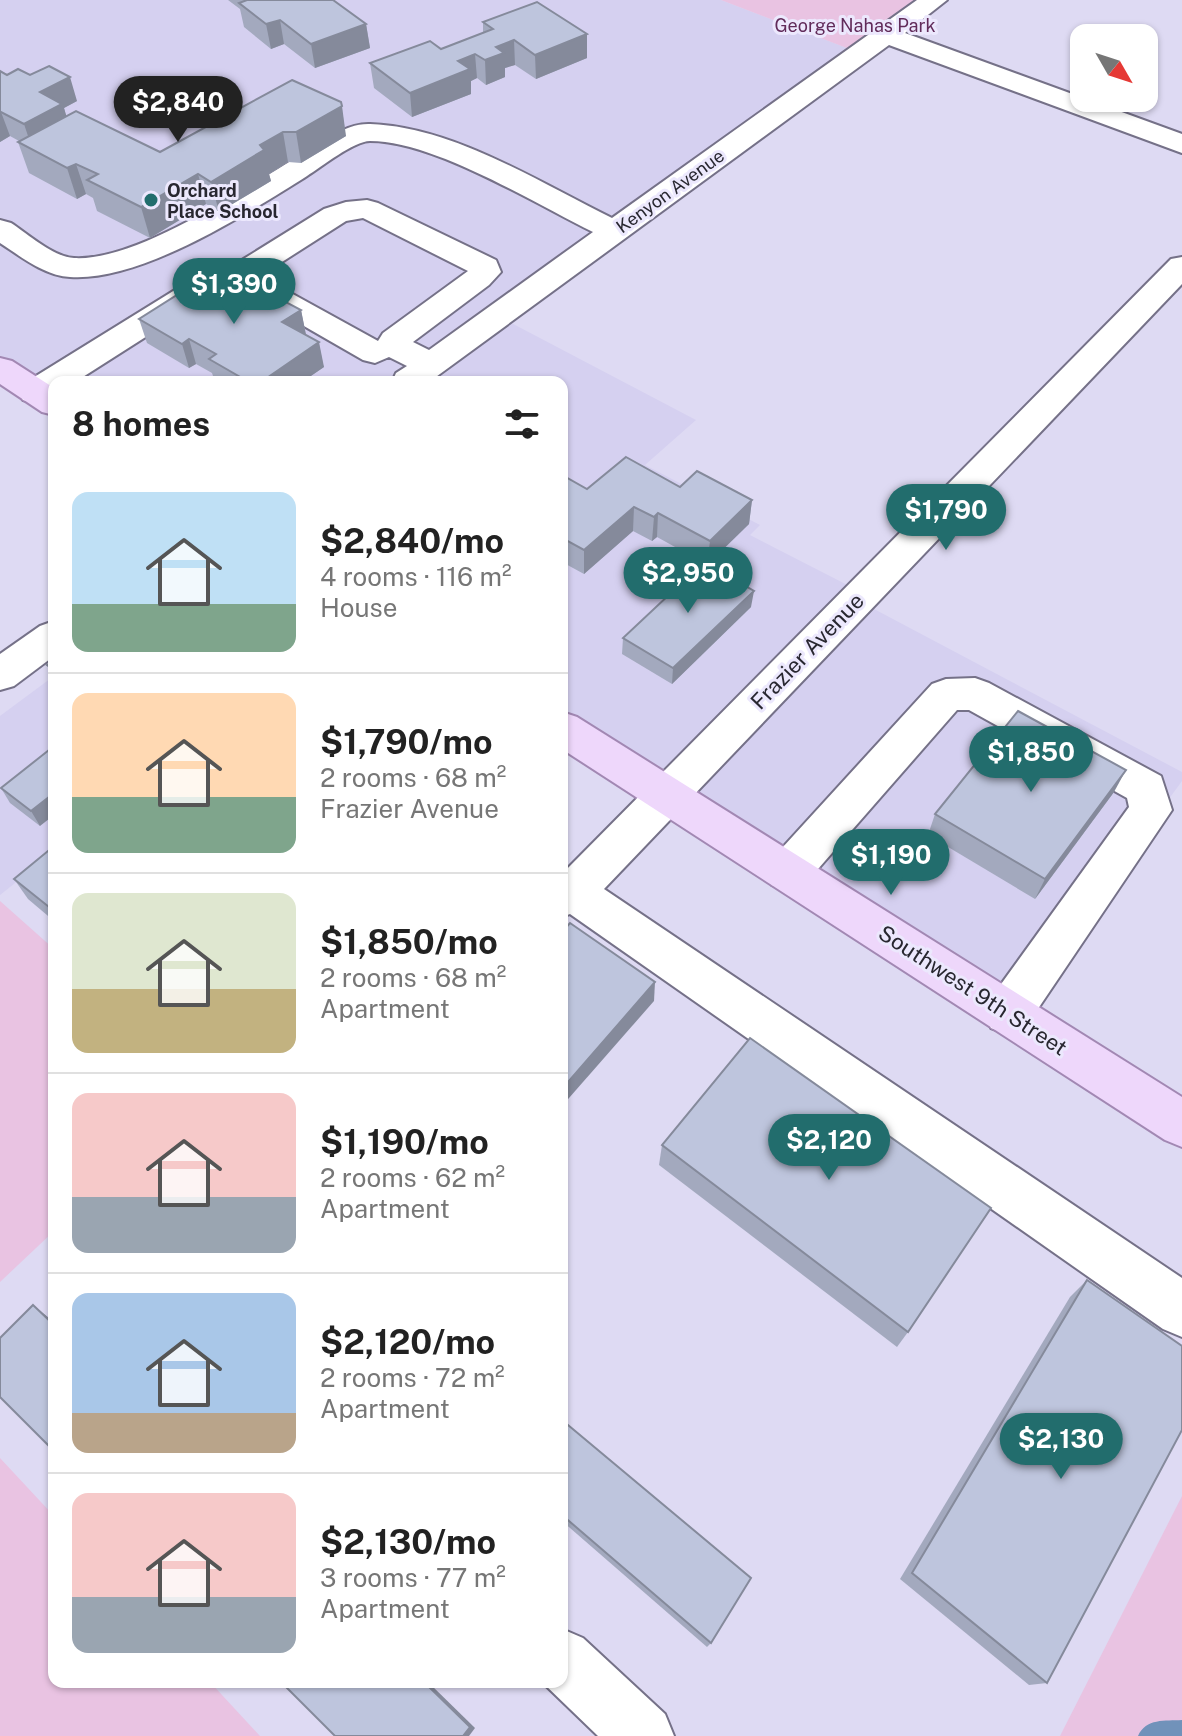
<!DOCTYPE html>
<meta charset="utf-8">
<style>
:root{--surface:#fff;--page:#f2f2f2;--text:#222;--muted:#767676;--line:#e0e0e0;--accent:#226d6d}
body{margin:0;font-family:"Public Sans",sans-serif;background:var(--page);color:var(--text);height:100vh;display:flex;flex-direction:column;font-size:30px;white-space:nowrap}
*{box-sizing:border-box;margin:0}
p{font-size:26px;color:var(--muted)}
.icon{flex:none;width:44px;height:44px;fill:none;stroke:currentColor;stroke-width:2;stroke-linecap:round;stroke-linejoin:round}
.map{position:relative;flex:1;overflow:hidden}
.sheet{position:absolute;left:48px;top:376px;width:520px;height:1312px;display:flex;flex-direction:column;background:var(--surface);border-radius:16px;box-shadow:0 2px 6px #0004}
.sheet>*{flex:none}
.needle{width:52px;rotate:129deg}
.fabs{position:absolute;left:1070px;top:24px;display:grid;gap:16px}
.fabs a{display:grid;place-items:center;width:88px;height:88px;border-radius:16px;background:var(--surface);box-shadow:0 2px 6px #0004;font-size:40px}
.price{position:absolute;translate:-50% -68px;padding:0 18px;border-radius:28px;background:var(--accent);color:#fff;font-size:26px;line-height:52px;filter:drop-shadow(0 2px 4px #0008)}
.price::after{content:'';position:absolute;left:50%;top:48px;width:24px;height:18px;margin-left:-12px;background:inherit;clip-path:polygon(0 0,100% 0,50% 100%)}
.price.current{background:#222;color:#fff}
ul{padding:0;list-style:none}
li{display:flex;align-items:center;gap:24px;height:200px;padding:0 24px}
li+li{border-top:2px solid var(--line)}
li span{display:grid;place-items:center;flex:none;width:224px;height:160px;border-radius:16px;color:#555}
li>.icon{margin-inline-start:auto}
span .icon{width:96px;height:96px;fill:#fffc;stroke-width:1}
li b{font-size:34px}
h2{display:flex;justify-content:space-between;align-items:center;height:96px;padding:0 24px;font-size:34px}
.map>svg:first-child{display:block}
</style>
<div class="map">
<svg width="1182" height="1736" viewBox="0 0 1182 1736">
<rect width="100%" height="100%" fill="#dedaf3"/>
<!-- built -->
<g fill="#d5d0f0">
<path d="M0,0H721L860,53L498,316L696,420L645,465L760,525L750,535L863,593L857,600L1182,772V781L1011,1015L562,728V382H54L0,369Z"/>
<path d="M54,676V852L0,895V716Z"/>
</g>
<!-- green -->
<g fill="#e9c3e2">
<path d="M721,0H934L860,53Z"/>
<path d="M0,901L54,949V1231L0,1282Z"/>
<path d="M0,1458L54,1516V1682H210L260,1736H0Z"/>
<path d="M1182,1496V1736H1060Z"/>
</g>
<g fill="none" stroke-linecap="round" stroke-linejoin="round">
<!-- stream -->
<path fill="#7192ba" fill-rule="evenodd" d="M1182,1720V1736H1138C1146,1718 1165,1721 1182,1720Z"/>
<defs>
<g id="minor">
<path d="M917,0H947L905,33L1182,134V153L889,45L429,382H392L396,373L407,366L389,357L375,363L363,360L236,287L213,294L75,382H54V395C43,402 35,403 23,400L18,392L23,384L191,280L229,268L324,209L346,202L367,200L378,203L496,260L501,272L489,285L413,342L429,350L593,232C534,203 434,141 370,141C354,141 321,167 307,176C248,213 141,282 70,277C45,276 20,256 0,243V220L11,223C28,234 53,257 74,258C135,262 246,188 299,156C320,143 345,123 370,124C454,127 538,182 612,218ZM363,218L468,271L383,333L378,341L260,276L346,221Z"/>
<path d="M1182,257V284L604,889L1182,1278V1337L1163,1329L570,914L562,917V874L1171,259Z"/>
<path d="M54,621V656L14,686L0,690V654L40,626Z"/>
<path d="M975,678L989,683L1161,776L1172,810L1025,1028L1008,1034L991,1028L984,1013L991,998L1129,807L1127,798L969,710H957L804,885L788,891L772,885L766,872L772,859L932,684L946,679Z"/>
<path d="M562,1629L583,1638L665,1714L674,1736H598L542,1682H562Z"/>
</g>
<g id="major">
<path d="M0,358L12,361L54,388V415L42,412L0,384Z"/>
<path d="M562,712L577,717L1182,1097V1147L1165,1140L562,749Z"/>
</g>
</defs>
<!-- minor casing -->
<use href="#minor" stroke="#757188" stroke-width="4"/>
<!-- major casing -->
<use href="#major" stroke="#a288b3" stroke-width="4"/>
<!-- minor -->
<use href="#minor" fill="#fff" fill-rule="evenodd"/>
<!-- major -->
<use href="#major" fill="#eed7fb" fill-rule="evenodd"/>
</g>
<!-- wall -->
<g fill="#a3a9be">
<path d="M228,0H333L366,24L370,48L315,68L284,44L271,49L244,27L240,9Z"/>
<path d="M483,22L587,34V58L536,79L515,65L505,68V77L486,85L477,78L471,81V94L412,117L374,88L370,63L441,49L483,33Z"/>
<path d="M0,71L77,101L64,108L66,116L160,152L292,80L346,136L301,163L288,162L269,174L271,181L219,212L206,204L150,238L97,211L93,198L86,194L77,199L29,173L18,142L19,141L10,136L0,142Z"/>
<path d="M214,279L301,310L306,335L324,367L302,382H215L212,373L196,364L189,368L147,343L139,319Z"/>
<path d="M562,475L587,489L680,487L752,500L749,524L708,564L751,607L672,684L622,654L623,638L704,563L657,537L652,541L633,531L584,574L562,562Z"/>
<path d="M54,660V678L47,665Z"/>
<path d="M54,746L40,826L10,803L1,788Z"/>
<path d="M1114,792L1035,899L928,835L935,814Z"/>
<path d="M54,846V921L28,899L14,879Z"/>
<path d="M662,1145L908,1332L897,1347L659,1165Z"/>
<path d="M1087,1280L1047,1683L1029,1685L900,1579L1070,1297Z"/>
<path d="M562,1420L711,1643L707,1647L562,1521Z"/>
</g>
<!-- shaded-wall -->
<g fill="#858a9b">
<path d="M280,20L284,44L271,49L266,24Z"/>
<path d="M366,24L370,48L315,68L311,44Z"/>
<path d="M587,34V58L536,79L535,55Z"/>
<path d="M514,40L515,65L505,68V77L486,85L485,60L496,47Z"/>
<path d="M475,54L477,78L471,81V94L412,117L410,93L458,61Z"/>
<path d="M70,77L77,101L64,108L70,128L32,148L24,124L40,92Z"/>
<path d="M342,106L346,136L301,163L296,132Z"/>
<path d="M0,112H1L10,136L0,142Z"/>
<path d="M283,132L288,162L269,174L271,181L219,212L211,182L260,145Z"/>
<path d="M76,164L86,194L77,199L67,168Z"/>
<path d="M198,174L206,204L150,238L141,207Z"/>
<path d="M301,310L306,335L282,322Z"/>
<path d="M189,339L196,364L189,368L182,344Z"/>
<path d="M319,342L324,367L302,382H261Z"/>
<path d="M752,500L749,524L707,565L710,541Z"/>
<path d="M634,507L633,531L584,574V550Z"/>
<path d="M658,513L657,537L652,541L654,517Z"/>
<path d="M754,591L751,607L672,684L673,668Z"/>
<path d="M1126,770L1114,792L1035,899L1045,879Z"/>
<path d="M54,793V815L40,826L31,811Z"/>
<path d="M655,982L654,1001L562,1106V1089Z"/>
<path d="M33,1305L54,1322V1325Z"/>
<path d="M424,1682H428L475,1728L469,1736H463Z"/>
</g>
<!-- building -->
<g fill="#bec5dd" stroke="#858a9b" stroke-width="2">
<path d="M247,0H333L366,24L311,44L280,20L266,24L239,3Z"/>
<path d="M537,2L587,34L535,55L514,40L496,47L504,53L485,60L475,54L458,61L470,69L410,93L370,63L430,41L441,49L493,29L483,22Z"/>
<path d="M49,66L70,77L40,92L62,104L24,124L1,112H0V71L7,75L18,69L30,75Z"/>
<path d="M292,80L341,102L342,106L296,132H283L260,145L264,150L211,182L198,174L141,207L87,180L98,174L76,164L67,168L18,142L76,111L160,152Z"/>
<path d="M227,271L301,310L282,322L319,342L261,382H249L209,359L216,354L189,339L182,344L139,319L207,276L214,279Z"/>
<path d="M626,457L680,487L697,471L752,500L710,541L658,513L654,517L634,507L584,550L562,538V475L587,489Z"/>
<path d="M704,562L754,591L673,668L623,638Z"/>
<path d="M54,660V670L47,665Z"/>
<path d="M1018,711L1126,770L1045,879L935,814Z"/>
<path d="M54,746V793L31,811L1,788Z"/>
<path d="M54,846V911L14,879Z"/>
<path d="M570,923L655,982L562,1089V932Z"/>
<path d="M750,1038L991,1208L908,1332L662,1145Z"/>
<path d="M1087,1280L1182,1346V1430L1047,1683L912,1573Z"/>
<path d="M33,1305L54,1325V1451L0,1397V1338Z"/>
<path d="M562,1420L751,1578L711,1643L562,1515Z"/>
<path d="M281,1682H424L470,1727L463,1736H335Z"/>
</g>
<!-- markers -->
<circle fill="#226d6d" stroke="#ece8fd" stroke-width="3" cx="151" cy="200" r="8"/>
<g text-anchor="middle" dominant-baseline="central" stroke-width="6" stroke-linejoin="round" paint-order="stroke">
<!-- far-park labels -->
<g font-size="18" fill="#612b5a" stroke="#ece8fd">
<text x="855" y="25">George Nahas Park</text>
</g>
<!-- far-poi labels -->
<g font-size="18" font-weight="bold" fill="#282730" stroke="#ece8fd" text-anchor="start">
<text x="167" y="190">Orchard<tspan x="167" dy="21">Place School</tspan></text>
</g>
<!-- far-street labels -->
<g font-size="18" fill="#282730" stroke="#ece8fd">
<text transform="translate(670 191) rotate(-36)">Kenyon Avenue</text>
</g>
<!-- street labels -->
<g font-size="22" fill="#282730" stroke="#ece8fd">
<text transform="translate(807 651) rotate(-46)">Frazier Avenue</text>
<text transform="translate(973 990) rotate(33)">Southwest 9th Street</text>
</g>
</g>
</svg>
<div class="fabs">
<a><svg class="needle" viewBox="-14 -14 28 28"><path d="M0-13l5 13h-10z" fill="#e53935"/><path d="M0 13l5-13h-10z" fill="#767676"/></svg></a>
</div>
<b class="price current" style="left:178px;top:144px">$2,840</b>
<b class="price" style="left:234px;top:326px">$1,390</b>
<b class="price" style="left:946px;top:552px">$1,790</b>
<b class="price" style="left:688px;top:615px">$2,950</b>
<b class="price" style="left:1031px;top:794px">$1,850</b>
<b class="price" style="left:891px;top:897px">$1,190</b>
<b class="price" style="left:829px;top:1182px">$2,120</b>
<b class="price" style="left:1061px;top:1481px">$2,130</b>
<section class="sheet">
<h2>8 homes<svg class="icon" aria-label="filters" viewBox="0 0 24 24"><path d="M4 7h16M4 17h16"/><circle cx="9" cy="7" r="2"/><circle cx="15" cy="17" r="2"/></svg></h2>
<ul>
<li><span style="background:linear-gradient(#bfe0f5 70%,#7fa58c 0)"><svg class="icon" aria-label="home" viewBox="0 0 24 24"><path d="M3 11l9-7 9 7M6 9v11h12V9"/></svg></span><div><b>$2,840/mo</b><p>4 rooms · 116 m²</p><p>House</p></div></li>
<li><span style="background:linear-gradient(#ffd9b3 65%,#7fa58c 0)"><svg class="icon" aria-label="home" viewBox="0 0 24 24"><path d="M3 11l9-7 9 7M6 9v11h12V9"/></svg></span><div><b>$1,790/mo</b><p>2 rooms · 68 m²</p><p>Frazier Avenue</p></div></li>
<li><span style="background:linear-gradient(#dfe7d0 60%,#c2b280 0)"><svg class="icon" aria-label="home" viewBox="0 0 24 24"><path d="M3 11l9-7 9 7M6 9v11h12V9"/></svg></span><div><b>$1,850/mo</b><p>2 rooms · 68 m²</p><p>Apartment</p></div></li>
<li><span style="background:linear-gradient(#f6c9c9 65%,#9aa5b1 0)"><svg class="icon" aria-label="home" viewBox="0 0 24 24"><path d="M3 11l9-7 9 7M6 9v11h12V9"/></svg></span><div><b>$1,190/mo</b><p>2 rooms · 62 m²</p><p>Apartment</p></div></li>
<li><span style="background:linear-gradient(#a9c7e8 75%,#b9a48a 0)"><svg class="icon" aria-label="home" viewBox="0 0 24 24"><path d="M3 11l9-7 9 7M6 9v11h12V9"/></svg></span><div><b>$2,120/mo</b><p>2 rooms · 72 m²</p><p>Apartment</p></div></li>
<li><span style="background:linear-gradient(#f6c9c9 65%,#9aa5b1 0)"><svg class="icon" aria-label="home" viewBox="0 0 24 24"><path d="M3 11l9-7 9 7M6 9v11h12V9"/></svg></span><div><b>$2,130/mo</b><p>3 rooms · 77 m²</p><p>Apartment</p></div></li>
</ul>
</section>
</div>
